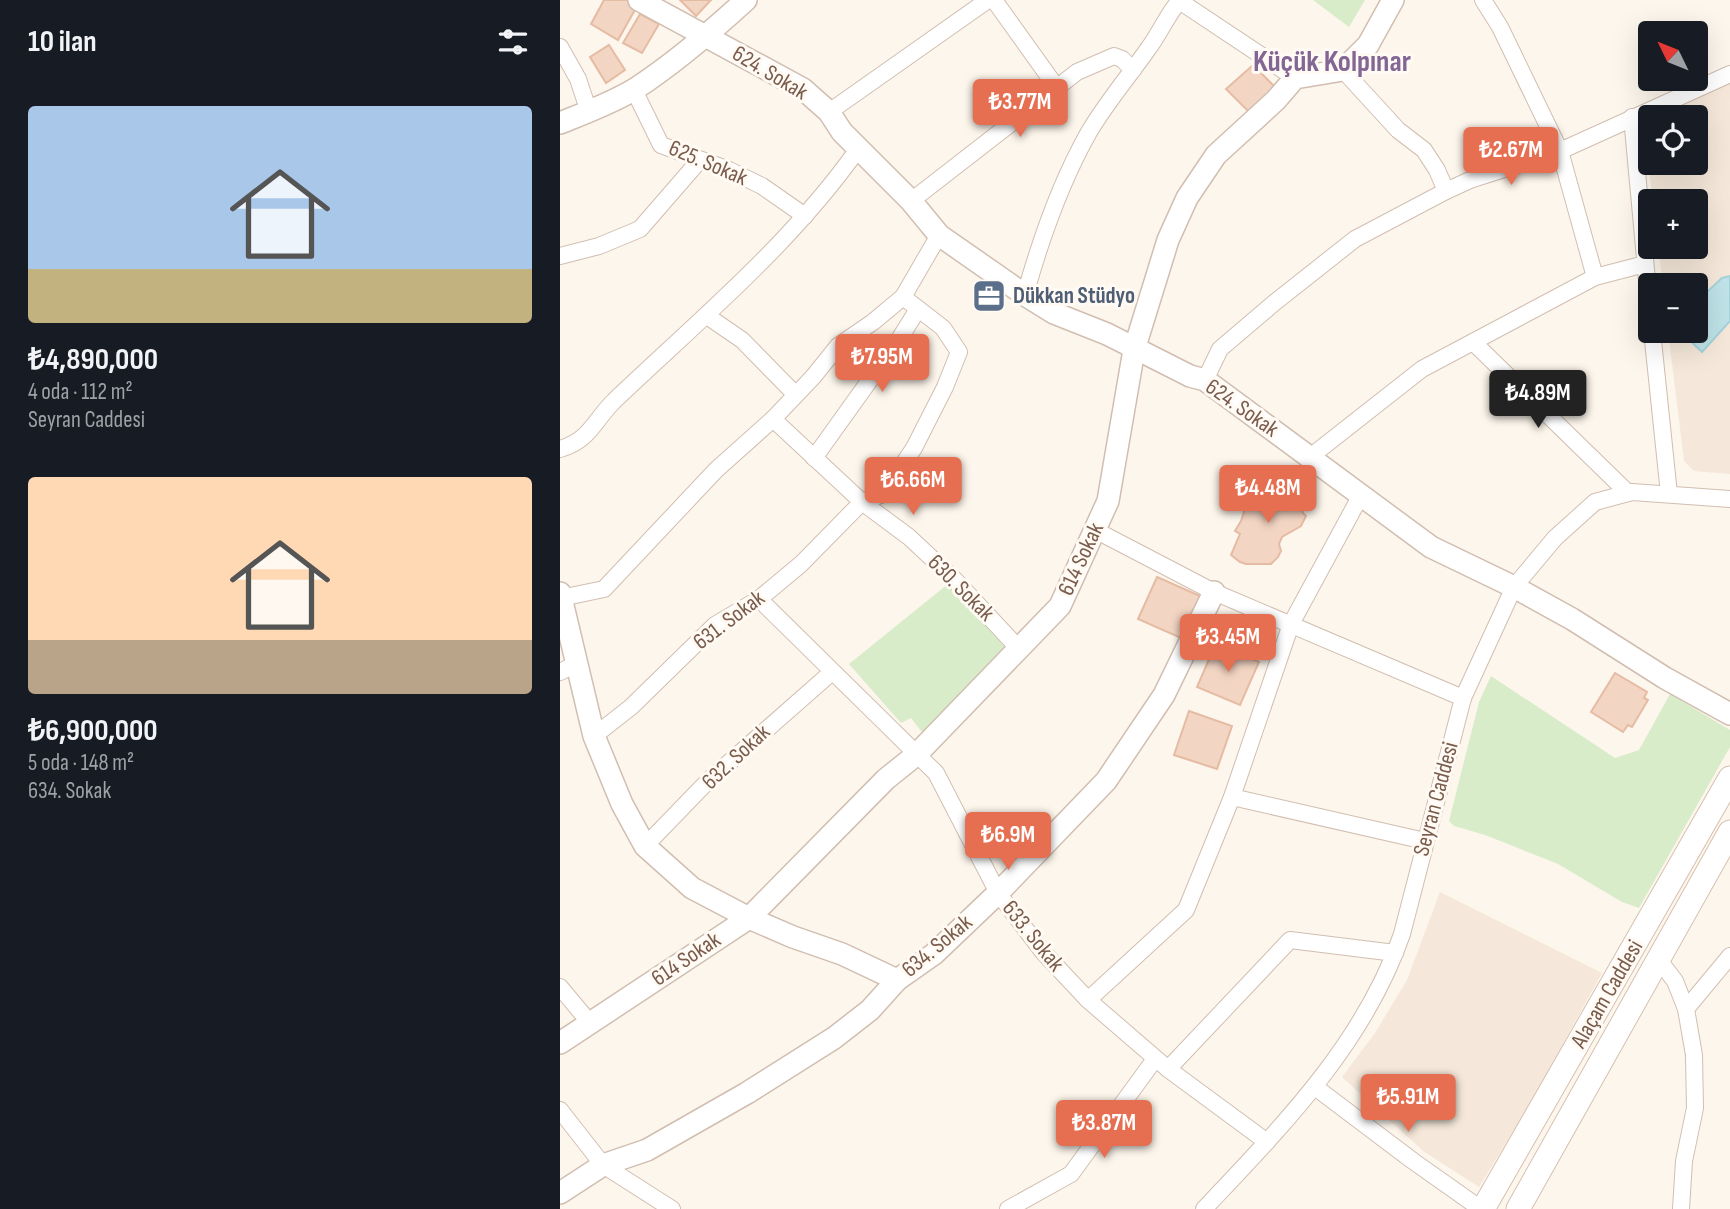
<!DOCTYPE html>
<html lang="tr">
<meta charset="utf-8">
<style>
:root{--surface:#171b24;--page:#20242c;--text:#f1f3f6;--muted:#9ea1a6;--accent:#e76f51}
body{margin:0;font-family:"Sofia Sans Condensed",sans-serif;background:var(--page);color:var(--text);height:100vh;display:flex;flex-direction:column;font-size:26px;white-space:nowrap}
*{box-sizing:border-box;margin:0}
p{font-size:23px;color:var(--muted)}
.icon{flex:none;width:38px;height:38px;fill:none;stroke:currentColor;stroke-width:2;stroke-linecap:round;stroke-linejoin:round}
.map{position:relative;flex:1;overflow:hidden}
.panel{display:flex;flex-direction:column;background:var(--surface);width:560px}
.panel>*{flex:none}
.needle{width:46px;rotate:313deg}
.buttons{position:absolute;left:1078px;top:21px;display:grid;gap:14px}
.buttons a{display:grid;place-items:center;width:70px;height:70px;border-radius:7px;background:var(--surface);box-shadow:0 7px 28px #0002;font-size:35px}
.price{position:absolute;translate:-50% -60px;padding:0 16px;border-radius:7px;background:var(--accent);color:#fff;font-size:23px;line-height:46px;filter:drop-shadow(0 2px 4px #0008)}
.price::after{content:'';position:absolute;left:50%;top:42px;width:21px;height:16px;margin-left:-10px;background:inherit;clip-path:polygon(0 0,100% 0,50% 100%)}
.price.on{background:#222;color:#fff}
ul{padding:0;list-style:none}
li{display:grid;align-content:center;gap:14px;height:371px;padding:0 28px}
li span{display:grid;place-items:center;height:217px;border-radius:7px;color:#555}
li>.icon{margin-inline-start:auto}
span .icon{width:126px;height:126px;fill:#fffc;stroke-width:1}
li b{font-size:30px}
h2{display:flex;justify-content:space-between;align-items:center;height:84px;padding:0 28px;font-size:30px}
main{display:flex;flex:1;min-height:0}
.map>svg:first-child{display:block}
</style>
<main>
<section class="panel">
<h2>10 ilan<svg class="icon" aria-label="filters" viewBox="0 0 24 24"><path d="M4 7h16M4 17h16"/><circle cx="9" cy="7" r="2"/><circle cx="15" cy="17" r="2"/></svg></h2>
<ul>
<li><span style="background:linear-gradient(#a9c7e8 75%,#c2b280 0)"><svg class="icon" aria-label="home" viewBox="0 0 24 24"><path d="M3 11l9-7 9 7M6 9v11h12V9"/></svg></span><div><b>₺4,890,000</b><p>4 oda · 112 m²</p><p>Seyran Caddesi</p></div></li>
<li><span style="background:linear-gradient(#ffd9b3 75%,#b9a48a 0)"><svg class="icon" aria-label="home" viewBox="0 0 24 24"><path d="M3 11l9-7 9 7M6 9v11h12V9"/></svg></span><div><b>₺6,900,000</b><p>5 oda · 148 m²</p><p>634. Sokak</p></div></li>
</ul>
</section>
<div class="map">
<svg width="1170" height="1209" viewBox="0 0 1170 1209">
<rect width="100%" height="100%" fill="#fdf6ec"/>
<!-- residential -->
<g fill="#f5e8da" fill-rule="evenodd">
<path d="M1170,83V474L1134,471L1124,461L1108,331H1136V285H1103L1098,247H1136V201H1093L1084,131L1091,115ZM1090,117H1136V163H1090Z"/>
<path d="M880,892L1042,973L970,1104L919,1187L863,1151L782,1077L815,1033L847,980Z"/>
</g>
<!-- green -->
<g fill="#d8ecc9">
<path d="M753,0H805L789,27Z"/>
<path d="M388,584L448,647L365,736L351,718L341,723L289,664Z"/>
<path d="M931,676L1055,758L1079,750L1110,694L1170,730V747L1079,908L1062,902L998,864L925,835L894,826L889,821L919,702Z"/>
</g>
<!-- water -->
<path fill="#bfe3e8" stroke="#a5d3da" stroke-width="2" d="M1170,276V321L1142,352L1120,331H1136V290L1146,293L1162,278Z"/>
<!-- building -->
<g fill="#f3d5c3" stroke="#e6bba3" stroke-width="2">
<path d="M44,0H67L77,6L58,40L31,24Z"/>
<path d="M120,0H151L136,16Z"/>
<path d="M80,14L99,24L82,53L63,43Z"/>
<path d="M49,45L65,70L46,83L30,57Z"/>
<path d="M693,65L717,89L690,113L666,89Z"/>
<path d="M721,480L732,487L736,494L743,513L746,516L741,526L722,537L719,544L721,551L718,557L711,564H686L680,562L671,555L680,534L675,531L681,521L685,509L696,502L702,492L706,495Z"/>
<path d="M597,577L640,596L621,638L578,619Z"/>
<path d="M656,643L699,662L680,705L637,687Z"/>
<path d="M1055,673L1087,692L1084,698L1088,700L1072,727L1068,725L1063,732L1031,712Z"/>
<path d="M629,711L672,726L657,769L614,755Z"/>
</g>
<g fill="none" stroke-linecap="round" stroke-linejoin="round">
<defs>
<g id="minor">
<path d="M434,0L497,88"/>
<path d="M618,0L735,78"/>
<path d="M0,47L18,79L29,112"/>
<path d="M783,70L838,130L864,150L877,170L886,191L910,180L1000,151L1170,74"/>
<path d="M74,90L101,145L169,170L202,186L245,216"/>
<path d="M269,112L428,0"/>
<path d="M1072,117L1090,313"/>
<path d="M351,201L517,72L554,56L562,59L573,70"/>
<path d="M0,256L39,246L80,229L139,161"/>
<path d="M1035,277L1085,264"/>
<path d="M465,295C481,238 500,183 529,132C546,103 569,76 588,49C600,33 607,15 620,0"/>
<path d="M147,316L182,340L235,394"/>
<path d="M1092,331L1109,494"/>
<path d="M913,342L1068,493"/>
<path d="M645,380L660,349L714,303L795,239L886,191"/>
<path d="M213,419L302,502L349,537L395,580L460,650"/>
<path d="M0,449C30,440 33,422 54,401C139,320 230,245 298,149"/>
<path d="M750,457L862,369L1035,277L1000,151L940,27L923,0"/>
<path d="M254,458L340,338L358,309"/>
<path d="M535,530L654,592L903,698"/>
<path d="M1,598L44,589L156,470L213,419L253,377L278,346L313,322L343,297"/>
<path d="M199,599L376,773L438,893L483,952L528,1000L608,1069L707,1142"/>
<path d="M0,672L16,664"/>
<path d="M34,736L71,707L155,625L199,599L241,564L302,502L323,494L354,448L385,387L399,352L383,328L343,297L379,235"/>
<path d="M672,797L865,841"/>
<path d="M85,846L147,782L272,672"/>
<path d="M1098,959L1115,981L1126,1009L1134,1055L1135,1108L1124,1161L1121,1209"/>
<path d="M0,987L30,1023"/>
<path d="M528,1000L626,910L672,797L731,624L801,495"/>
<path d="M1126,1009L1170,956"/>
<path d="M608,1069L730,940L835,953"/>
<path d="M755,1087L853,1161L921,1209"/>
<path d="M0,1110L43,1165L112,1209"/>
<path d="M448,1209L511,1174L595,1059"/>
<path d="M644,1209C722,1126 804,1044 842,934L903,698L954,587L995,538L1035,502L1072,492L1170,499"/>
</g>
<g id="tertiary">
<path d="M79,0L243,89L269,112L282,132L351,201L379,235L465,295L494,313L547,334L630,376L645,380L871,547L954,587L1012,619L1105,678L1170,714"/>
<path d="M0,123C25,113 52,103 75,89C115,63 151,32 186,0"/>
<path d="M0,593L34,736L62,804L85,846L132,888L189,918L233,937L282,954L337,980"/>
<path d="M0,1043L189,918L326,779L356,755L500,606L548,501L574,350L608,240L627,198L656,155L716,100L735,78L783,70L808,45L833,0"/>
<path d="M0,1193L43,1165L87,1150L187,1093L274,1038L310,1010L337,980L374,954L438,893L546,781L604,695L654,592"/>
</g>
<g id="secondary">
<path d="M923,1209L1170,778"/>
<path d="M958,1209L1170,832"/>
</g>
</defs>
<!-- minor casing -->
<use href="#minor" stroke="#d1beb0" stroke-width="18"/>
<!-- tertiary casing -->
<use href="#tertiary" stroke="#d1beb0" stroke-width="24"/>
<!-- secondary casing -->
<use href="#secondary" stroke="#d6c0b0" stroke-width="25"/>
<!-- minor -->
<use href="#minor" stroke="#fff" stroke-width="16"/>
<!-- tertiary -->
<use href="#tertiary" stroke="#fff" stroke-width="21"/>
<!-- secondary -->
<use href="#secondary" stroke="#fff" stroke-width="23"/>
</g>
<!-- icons -->
<defs>
<symbol id="office-square" viewBox="-11 -11 22 22"><rect x="-9" y="-9" width="18" height="18" rx="4" fill="#5c6f8a" stroke="#fffaf3"/><path d="M-6-3h4V-5.5h4V-3h4V5H-6ZM-1-4.5V-3h2v-1.5ZM-6 0V1H6V0Z" fill="#fff"/></symbol>
</defs>
<g fill-rule="evenodd">
<use href="#office-square" x="410" y="277" width="38" height="38"/>
</g>
<g text-anchor="middle" dominant-baseline="central" stroke-width="6" stroke-linejoin="round" paint-order="stroke">
<!-- street labels -->
<g font-size="23" fill="#7a5c4d" stroke="#fffaf3">
<text transform="translate(210 73) rotate(31)">624. Sokak</text>
<text transform="translate(148 163) rotate(23)">625. Sokak</text>
<text transform="translate(682 408) rotate(35)">624. Sokak</text>
<text transform="translate(521 559) rotate(-65)">614 Sokak</text>
<text transform="translate(401 588) rotate(45)">630. Sokak</text>
<text transform="translate(169 620) rotate(-37)">631. Sokak</text>
<text transform="translate(176 757) rotate(-43)">632. Sokak</text>
<text transform="translate(876 799) rotate(-75)">Seyran Caddesi</text>
<text transform="translate(473 936) rotate(51)">633. Sokak</text>
<text transform="translate(377 946) rotate(-40)">634. Sokak</text>
<text transform="translate(126 959) rotate(-34)">614 Sokak</text>
<text transform="translate(1047 994) rotate(-60)">Alaçam Caddesi</text>
</g>
<!-- service labels -->
<g font-size="23" font-weight="bold" fill="#4e5e75" stroke="#fffaf3" text-anchor="start">
<text x="453" y="296">Dükkan Stüdyo</text>
</g>
<!-- district labels -->
<g font-size="30" font-weight="bold" fill="#846695" stroke="#fffaf3">
<text x="772" y="62">Küçük Kolpınar</text>
</g>
</g>
</svg>
<div class="buttons">
<a><svg class="needle" viewBox="-14 -14 28 28"><path d="M0-13l5 13h-10z" fill="#e53935"/><path d="M0 13l5-13h-10z" fill="#9ea1a6"/></svg></a>
<a><svg class="icon" aria-label="locate" viewBox="0 0 24 24"><circle cx="12" cy="12" r="6"/><path d="M12 2v4M12 18v4M2 12h4M18 12h4"/></svg></a>
<a>+</a>
<a>−</a>
</div>
<b class="price" style="left:460px;top:139px">₺3.77M</b>
<b class="price" style="left:951px;top:187px">₺2.67M</b>
<b class="price" style="left:322px;top:394px">₺7.95M</b>
<b class="price on" style="left:978px;top:430px">₺4.89M</b>
<b class="price" style="left:353px;top:517px">₺6.66M</b>
<b class="price" style="left:708px;top:525px">₺4.48M</b>
<b class="price" style="left:668px;top:674px">₺3.45M</b>
<b class="price" style="left:448px;top:872px">₺6.9M</b>
<b class="price" style="left:848px;top:1134px">₺5.91M</b>
<b class="price" style="left:544px;top:1160px">₺3.87M</b>
</div>
</main>
